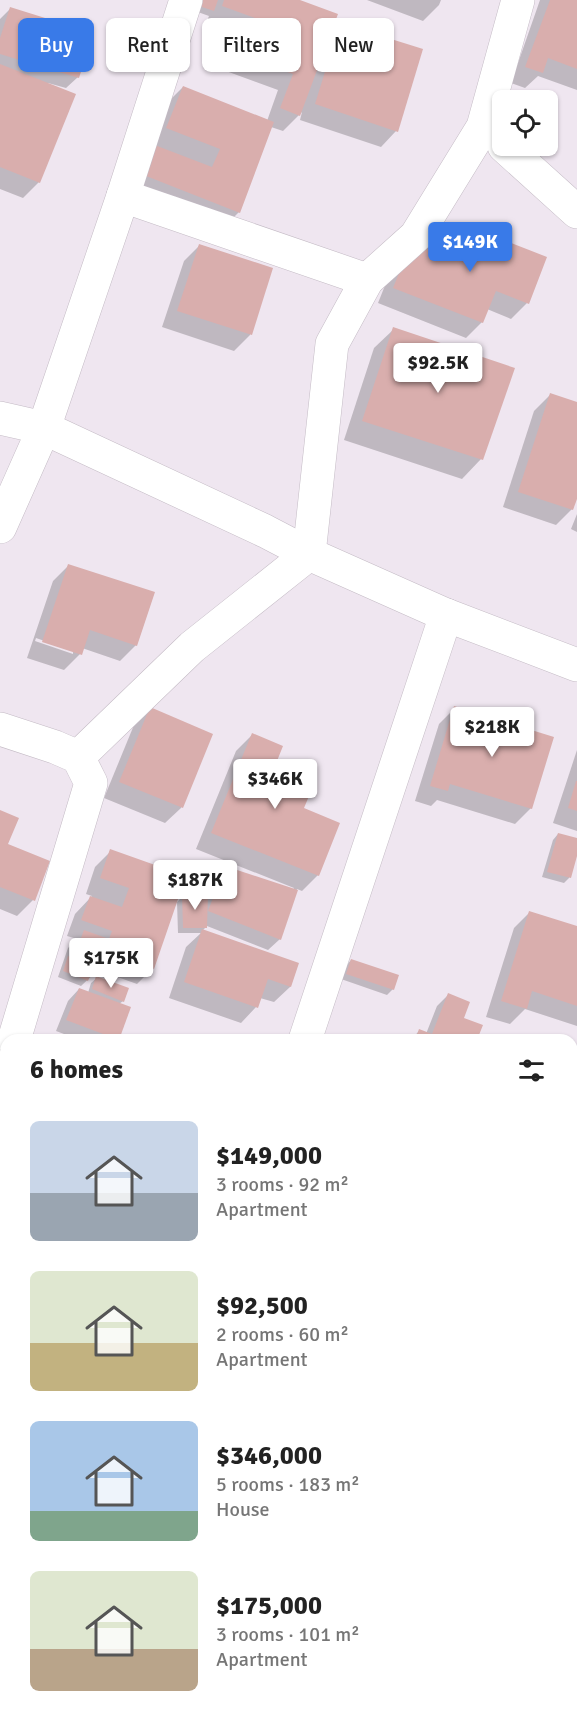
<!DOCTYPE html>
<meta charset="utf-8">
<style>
:root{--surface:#fff;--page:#f2f2f2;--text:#222;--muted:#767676;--accent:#397ae8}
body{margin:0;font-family:Signika,sans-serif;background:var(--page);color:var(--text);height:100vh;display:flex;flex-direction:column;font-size:22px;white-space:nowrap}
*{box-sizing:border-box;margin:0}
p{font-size:20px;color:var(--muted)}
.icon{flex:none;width:33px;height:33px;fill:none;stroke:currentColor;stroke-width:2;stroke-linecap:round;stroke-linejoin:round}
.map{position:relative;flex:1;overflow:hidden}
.panel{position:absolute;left:0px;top:1034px;width:578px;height:686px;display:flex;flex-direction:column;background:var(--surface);border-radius:18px 18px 0 0;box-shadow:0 2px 4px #0004}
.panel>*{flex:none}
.top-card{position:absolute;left:18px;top:18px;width:542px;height:54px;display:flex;gap:12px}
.buttons{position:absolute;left:492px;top:90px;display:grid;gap:12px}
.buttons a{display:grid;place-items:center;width:66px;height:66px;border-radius:9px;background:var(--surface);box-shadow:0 2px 4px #0004;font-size:30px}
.price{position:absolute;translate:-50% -51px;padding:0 14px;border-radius:6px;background:#fff;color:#222;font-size:20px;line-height:39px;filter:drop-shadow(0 2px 3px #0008)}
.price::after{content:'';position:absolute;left:50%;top:36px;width:18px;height:14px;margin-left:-9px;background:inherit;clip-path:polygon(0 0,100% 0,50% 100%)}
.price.selected{background:var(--accent);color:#fff}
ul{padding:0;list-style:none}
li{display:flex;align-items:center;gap:18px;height:150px;padding:0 30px}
li span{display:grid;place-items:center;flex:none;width:168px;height:120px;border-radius:9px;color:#555}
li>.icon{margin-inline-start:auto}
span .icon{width:72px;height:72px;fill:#fffc;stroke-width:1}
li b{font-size:26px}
h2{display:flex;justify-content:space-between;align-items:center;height:72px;padding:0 30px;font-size:26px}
.pill{padding:0 21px;border-radius:9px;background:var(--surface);box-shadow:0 2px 4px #0004;font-size:21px;line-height:54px}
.pill.selected{background:var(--accent);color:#fff}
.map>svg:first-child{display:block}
</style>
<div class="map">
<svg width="577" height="1718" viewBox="0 0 577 1718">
<rect width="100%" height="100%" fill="#efe6f0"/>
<!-- shadow -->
<g fill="#0003" fill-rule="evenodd">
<path d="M199,0H296L329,36L340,25L396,131L381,147L300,120L302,112L283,131L271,127L239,212L223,228L126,190L167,103L183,87L267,121L278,90L226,71L240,34L207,21L209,16L195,11Z"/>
<path d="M367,0H441L439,5L423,21Z"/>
<path d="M540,0H577V90L538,76L525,88L511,83Z"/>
<path d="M10,9L78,77L66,88L48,83L39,182L23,198L0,189V19Z"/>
<path d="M460,225L527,303L511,319L487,309L482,322L466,338L378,303L396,258L440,253L445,241Z"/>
<path d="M200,245L272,269L250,335L234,351L162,327L184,261Z"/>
<path d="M394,329L481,459L462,479L344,440L374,348Z"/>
<path d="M550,395L577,403V494L572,509L556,525L503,507L534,411Z"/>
<path d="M577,514V532L571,529Z"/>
<path d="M68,566L136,645L120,661L82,648L80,654L64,670L27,658L53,581ZM36,638L73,651V654L35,641Z"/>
<path d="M455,708L531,808L515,824L437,800L431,806L415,801L439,724Z"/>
<path d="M150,709L211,735L181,808L165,823L104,798L134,725Z"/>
<path d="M252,735L275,762L302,809L318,875L302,891L297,889L280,939L268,950L207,926L202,931L297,964L290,987L274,1002L260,998L256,1007L241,1023L169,998L186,947L201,933H178L177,902L183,896H207L214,879L225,868L293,890L294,888L196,849L236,751Z"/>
<path d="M577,750V831L553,823Z"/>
<path d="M0,812L6,845L33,900L17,916L0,909Z"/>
<path d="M558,834L577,840V850L569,878L564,883L542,877L553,840Z"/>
<path d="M111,851L185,877L153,968L137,984L98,970L81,986L58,977L68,948L77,939L67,936L75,914L92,896L86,894L95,867Z"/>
<path d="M530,912L577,927V1026L525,1009L510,1024L486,1017L514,928Z"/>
<path d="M351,960L393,989L387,995L341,979L346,966Z"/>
<path d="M97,978L123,1001L119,1004L118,1039L62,1040L72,1037L56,1031L68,1001L79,989L88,993L91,983Z"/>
<path d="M448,995L476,1040H411L419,1031L426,1034L437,1006Z"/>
<path d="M6,1140V1171L0,1169V1146Z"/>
<path d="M0,1194L6,1196V1302L0,1300Z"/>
</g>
<!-- building -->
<g fill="#d9aead">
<path d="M201,0H218L214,11L199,6Z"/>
<path d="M224,0H300L338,14L300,116L280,108L293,74L241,55L255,18L222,6Z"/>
<path d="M550,0H577V69L548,58L543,73L525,67Z"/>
<path d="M10,7L93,33L79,78L0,54V38Z"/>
<path d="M340,23L423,49L398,132L315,104Z"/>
<path d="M0,64L76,94L40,183L0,167Z"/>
<path d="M183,86L274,122L240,213L141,174L152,144L212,167L220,149L166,128Z"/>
<path d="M460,223L547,257L529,304L496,291L483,323L393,288L412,241L447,255Z"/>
<path d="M199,244L273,268L252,335L177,311Z"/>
<path d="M393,327L515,368L483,460L362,421Z"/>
<path d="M550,393L577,402V499L573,510L518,492Z"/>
<path d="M68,564L155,592L137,646L90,630L82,655L42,642Z"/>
<path d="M454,706L554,737L532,809L450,784L448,791L430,786Z"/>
<path d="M150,707L213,734L183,808L119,782Z"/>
<path d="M252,733L283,746L277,761L317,777L304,808L340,823L319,876L211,833Z"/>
<path d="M576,781H577V811L568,808Z"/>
<path d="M0,810L19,818L8,844L50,861L35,901L0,887Z"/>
<path d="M558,833L577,838V856L571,878L547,872Z"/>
<path d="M110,849L186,876L154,969L109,953L104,967L74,956L84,930L109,939L112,931L81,920L90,896L122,907L129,888L100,878Z"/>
<path d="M225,866L298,890L281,940L208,911Z"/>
<path d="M182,895H208L207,928H183Z"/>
<path d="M529,911L577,926V1006L532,991L527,1009L501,1001Z"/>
<path d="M202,929L299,963L291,987L268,979L258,1008L184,982Z"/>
<path d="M68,956L94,965L88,981L63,971Z"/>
<path d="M351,959L399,975L394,990L346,974Z"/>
<path d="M96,976L129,988L124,1002L92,989Z"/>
<path d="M79,988L131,1007L119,1040L66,1020Z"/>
<path d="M448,993L470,1002L464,1018L483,1025L477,1040H415L419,1029L432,1034Z"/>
<path d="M0,1192L6,1194V1281L0,1279Z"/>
<path d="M0,1313L6,1315V1391L0,1408Z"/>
</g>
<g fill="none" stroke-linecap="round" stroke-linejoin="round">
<defs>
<g id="minor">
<path d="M504,146L577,212"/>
<path d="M367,280L416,236L483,127L518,0"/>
<path d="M0,418L44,428L265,531L309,554L446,615L577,665"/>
<path d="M0,527L44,428L123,196L186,0"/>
<path d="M0,729L55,747L78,757L91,783L14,1040"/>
<path d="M78,757L192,647L309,554L332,344L367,280L123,196"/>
<path d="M305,1040L446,615"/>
<path d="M0,1086L6,1066"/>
<path d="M572,1354L577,1356"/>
<path d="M572,1406L577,1390"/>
<path d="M0,1643L4,1627"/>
<path d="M247,1713L262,1718"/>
<path d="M465,1718L467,1713"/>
</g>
</defs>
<!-- minor casing -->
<use href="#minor" stroke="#c4bbc5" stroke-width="34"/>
<!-- minor -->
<use href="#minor" stroke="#fff" stroke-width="33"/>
</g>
</svg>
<div class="buttons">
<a><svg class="icon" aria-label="locate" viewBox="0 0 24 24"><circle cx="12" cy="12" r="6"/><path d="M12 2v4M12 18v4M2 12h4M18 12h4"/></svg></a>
</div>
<b class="price selected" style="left:470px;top:273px">$149K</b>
<b class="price" style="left:438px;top:394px">$92.5K</b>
<b class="price" style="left:492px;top:758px">$218K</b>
<b class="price" style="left:275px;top:810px">$346K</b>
<b class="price" style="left:195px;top:911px">$187K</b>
<b class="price" style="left:111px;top:989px">$175K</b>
<div class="top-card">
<a class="pill selected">Buy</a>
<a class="pill">Rent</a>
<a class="pill">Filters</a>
<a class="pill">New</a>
</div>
<section class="panel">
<h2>6 homes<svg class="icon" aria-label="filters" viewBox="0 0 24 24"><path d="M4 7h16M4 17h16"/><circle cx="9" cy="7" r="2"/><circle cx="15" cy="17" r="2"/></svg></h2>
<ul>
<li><span style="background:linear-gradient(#c9d6e8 60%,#9aa5b1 0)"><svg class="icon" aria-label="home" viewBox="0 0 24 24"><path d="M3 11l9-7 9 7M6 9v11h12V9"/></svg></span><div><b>$149,000</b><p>3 rooms · 92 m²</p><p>Apartment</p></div></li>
<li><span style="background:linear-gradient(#dfe7d0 60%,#c2b280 0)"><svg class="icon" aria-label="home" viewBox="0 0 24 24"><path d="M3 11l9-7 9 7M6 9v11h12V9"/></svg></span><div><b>$92,500</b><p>2 rooms · 60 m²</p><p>Apartment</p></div></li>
<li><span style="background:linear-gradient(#a9c7e8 75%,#7fa58c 0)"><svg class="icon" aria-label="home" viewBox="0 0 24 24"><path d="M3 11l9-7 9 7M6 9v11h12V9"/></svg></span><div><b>$346,000</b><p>5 rooms · 183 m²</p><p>House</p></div></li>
<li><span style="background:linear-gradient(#dfe7d0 65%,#b9a48a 0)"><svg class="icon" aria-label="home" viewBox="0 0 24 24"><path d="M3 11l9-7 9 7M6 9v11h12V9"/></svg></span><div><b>$175,000</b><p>3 rooms · 101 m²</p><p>Apartment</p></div></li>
</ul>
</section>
</div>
